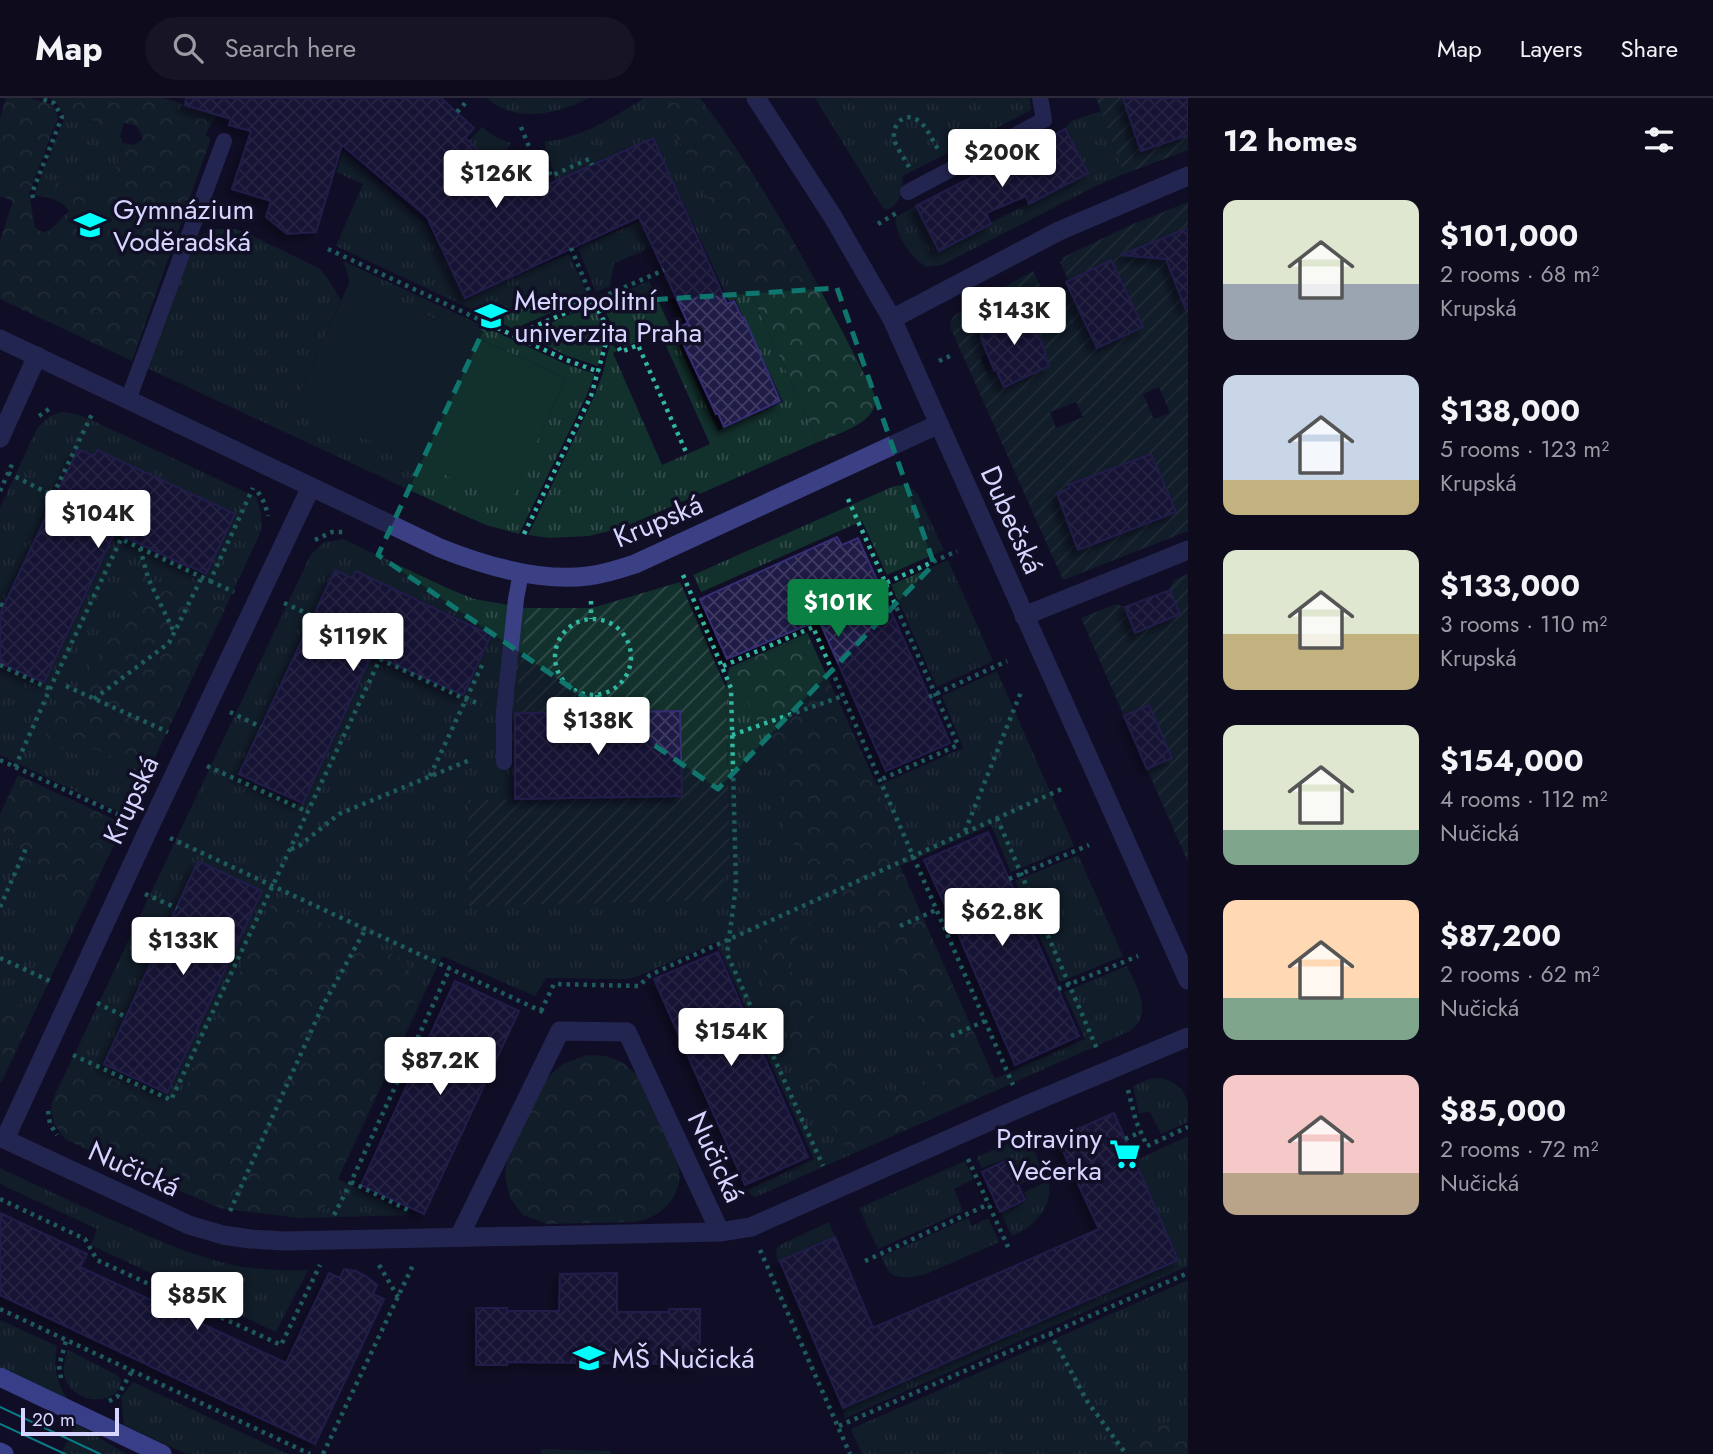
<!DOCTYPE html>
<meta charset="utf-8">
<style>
:root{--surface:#0d0b1c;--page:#161425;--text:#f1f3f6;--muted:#9a9ba3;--line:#2d2b3b;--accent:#0b8043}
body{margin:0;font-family:Jost,sans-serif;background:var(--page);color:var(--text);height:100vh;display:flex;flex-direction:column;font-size:26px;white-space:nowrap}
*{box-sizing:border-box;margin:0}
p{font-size:23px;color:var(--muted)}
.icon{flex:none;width:38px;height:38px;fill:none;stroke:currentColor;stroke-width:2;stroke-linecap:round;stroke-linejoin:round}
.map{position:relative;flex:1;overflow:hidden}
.side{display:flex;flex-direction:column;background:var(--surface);width:525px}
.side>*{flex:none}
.scale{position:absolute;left:21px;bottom:18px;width:98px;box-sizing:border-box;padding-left:7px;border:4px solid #d5d5ff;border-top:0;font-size:19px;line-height:24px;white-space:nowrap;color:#d5d5ff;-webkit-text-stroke:5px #110f26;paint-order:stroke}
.price{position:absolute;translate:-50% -60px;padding:0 16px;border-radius:7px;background:#fff;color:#222;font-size:23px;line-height:46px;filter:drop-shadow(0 2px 4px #0008)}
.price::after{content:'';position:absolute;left:50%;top:42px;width:21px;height:16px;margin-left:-10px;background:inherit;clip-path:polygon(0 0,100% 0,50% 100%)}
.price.selected{background:var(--accent);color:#fff}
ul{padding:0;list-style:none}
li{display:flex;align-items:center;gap:21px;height:175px;padding:0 35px}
li span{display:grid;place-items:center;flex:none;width:196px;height:140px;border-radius:14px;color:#555}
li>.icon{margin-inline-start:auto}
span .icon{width:84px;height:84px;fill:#fffc;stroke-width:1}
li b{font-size:30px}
h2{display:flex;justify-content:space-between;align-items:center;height:84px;padding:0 35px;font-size:30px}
header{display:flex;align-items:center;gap:42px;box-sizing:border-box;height:98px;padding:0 35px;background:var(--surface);border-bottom:2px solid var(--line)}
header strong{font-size:33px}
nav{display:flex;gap:38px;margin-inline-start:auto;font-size:24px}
.search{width:490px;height:63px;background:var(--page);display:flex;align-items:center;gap:18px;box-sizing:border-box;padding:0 24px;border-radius:38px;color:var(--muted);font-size:26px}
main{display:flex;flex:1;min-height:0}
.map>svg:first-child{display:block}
</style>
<header>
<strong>Map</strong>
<div class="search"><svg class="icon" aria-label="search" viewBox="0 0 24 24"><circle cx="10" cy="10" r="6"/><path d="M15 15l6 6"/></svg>Search here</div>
<nav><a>Map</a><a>Layers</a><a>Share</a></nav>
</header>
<main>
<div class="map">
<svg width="1188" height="1356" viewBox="0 0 1188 1356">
<defs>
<pattern id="grass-tufts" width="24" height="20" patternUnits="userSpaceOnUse" patternTransform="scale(1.75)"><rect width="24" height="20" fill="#12302c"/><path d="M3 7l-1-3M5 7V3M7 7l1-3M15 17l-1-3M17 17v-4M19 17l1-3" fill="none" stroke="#344d4c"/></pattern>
<pattern id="forest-crowns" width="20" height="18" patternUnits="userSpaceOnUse" patternTransform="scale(1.75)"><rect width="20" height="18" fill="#12302c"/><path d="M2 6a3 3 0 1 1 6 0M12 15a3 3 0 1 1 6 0" fill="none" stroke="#344d4c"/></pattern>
<pattern id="garden-furrows" width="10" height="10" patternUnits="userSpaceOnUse" patternTransform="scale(1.75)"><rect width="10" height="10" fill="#12302c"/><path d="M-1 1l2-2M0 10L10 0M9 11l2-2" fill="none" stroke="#344d4c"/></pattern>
<pattern id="building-cross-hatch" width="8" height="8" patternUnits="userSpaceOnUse" patternTransform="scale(1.75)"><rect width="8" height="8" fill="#1f1b47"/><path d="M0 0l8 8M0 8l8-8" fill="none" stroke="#3f3b63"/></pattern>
<filter id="shadow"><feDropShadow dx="-6" dy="6" stdDeviation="3.5" flood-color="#0009"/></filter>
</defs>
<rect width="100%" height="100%" fill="#110f26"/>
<!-- grass -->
<g fill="url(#grass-tufts)" fill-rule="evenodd">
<path d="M487,0H589C558,16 514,26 487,0Z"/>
<path d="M815,0H1030L1031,12L903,78C902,92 902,105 888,111L883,110Z"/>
<path d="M641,2L672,32L691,63L818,344L622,430L589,438L549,440L528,437L594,299L603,275L611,242L617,253L613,255L662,367L710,346L660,234L624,249L600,204L649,183L718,333L783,304L735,201L729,203L653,40L556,83L544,44C580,40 611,21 641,2Z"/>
<path d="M1101,13L1124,76L1094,89L942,167L926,169C912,161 893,135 896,119L916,108L939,152L1087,75L1065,31L1071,23Z"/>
<path d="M65,19L73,24L84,21L100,25L120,38L123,45L115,74L101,90L81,95L41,78Z"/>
<path d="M482,29L497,40L511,45L495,68L469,43Z"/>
<path d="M343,53L427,127L465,199L569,156L588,198L514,231L336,148L363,86L336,74Z"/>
<path d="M643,122L656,148L614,165L610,188L596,194L578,150Z"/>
<path d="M215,131H235L251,137L320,171L328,181L341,202L294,308L509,405L566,280L350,183L343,163L563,265L595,276L585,301L519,436L486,427L461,416L147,270L198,138Z"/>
<path d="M592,207L606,233L598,268L565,257L525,236Z"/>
<path d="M62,314L76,316L89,321L256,399C261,413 264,424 259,438L127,718L0,657V565L44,584L121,420L145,448L206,476L97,352L94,358L78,351L0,516V410L37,330L50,318Z"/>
<path d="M904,387L913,391L918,397L944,452L887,477L862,423L701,494L693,477L894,388Z"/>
<path d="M343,441L447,490L474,501L526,510L515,615L516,631L514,632L515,701L730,761L726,590L729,570L807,535L877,688L963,650L942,598L997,573L1074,748L1011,774L991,727L900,768L994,981L1085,941L1064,894L1127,868C1137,890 1154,915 1130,933L755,1099L750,1096L747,1092L814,1061L716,844L641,877L628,881L546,880L535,898L442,858L338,1081L411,1117L300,1120L220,1110L125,1069L65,1041L55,1027L51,1010L52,1004L311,456L325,444ZM335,472L352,480L356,473L474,527L491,537L463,597L401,569L379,541L285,698L239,675ZM198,763L245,784L262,793L167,995L150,989L104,966Z"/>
<path d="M948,462L993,563L937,589L891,487Z"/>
<path d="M0,729L16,749L52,779L60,806L80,818L34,915L17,904L0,908Z"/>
<path d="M1078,757L1123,858L1060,884L1015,783Z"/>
<path d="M1158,980C1172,981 1185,991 1188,1005C1188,1011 1188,1018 1188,1024L1161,1036L1150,1014L1139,1015L1133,988L1149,981Z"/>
<path d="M1188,1038V1168L845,1320L843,1310L1178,1162L1135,1063Z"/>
<path d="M1022,1040L1031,1046L1044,1075L1020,1086L1008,1060L982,1070L977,1059Z"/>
<path d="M965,1063L973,1081L954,1091L963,1113L878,1151L859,1110Z"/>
<path d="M0,1070C45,1091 91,1113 137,1133C168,1146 199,1160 233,1167C257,1172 283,1173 308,1172L276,1234L91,1147L97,1131L0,1086Z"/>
<path d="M1048,1083C1055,1107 1033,1130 1012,1138L1001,1115L1027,1103L1024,1094Z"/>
<path d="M968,1120L972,1128L988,1120L999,1144L931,1174C921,1178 900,1183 890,1175C886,1171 884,1164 881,1159Z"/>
<path d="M829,1124L835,1139L778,1164L776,1156L777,1150L782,1146Z"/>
<path d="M1188,1182V1356H862L851,1331Z"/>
<path d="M0,1222L57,1248C53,1269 56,1284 68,1301L0,1269Z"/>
<path d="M68,1252L117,1277L121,1282C119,1310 73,1306 65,1280C62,1271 65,1261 68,1252Z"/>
<path d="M133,1284L288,1356H186L124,1327L121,1299Z"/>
<path d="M76,1326L126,1356H61Z"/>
</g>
<!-- forest -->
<g fill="url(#forest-crowns)">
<path d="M6,0H30L53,7L58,19L29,95L35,130L42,134L49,133L69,113C61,102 50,99 37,98L35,96L41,78L81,95L100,90L115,74L123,45L134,47L143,41C139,28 137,27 124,25L120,38C103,27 93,18 73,24L65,19L56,3L48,0H164L217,17L205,37L211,40L132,263L0,201V142L13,103L0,98V20Z"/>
<path d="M643,0H700C770,92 823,195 875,297C881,324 837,336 818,344L691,63L672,32L641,2Z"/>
<path d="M141,477L225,511L147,676L96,651L75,656L41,643L99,557Z"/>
<path d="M807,535L877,688L900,768L999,991L851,1056L824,1016L763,886V842L817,817L783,857L826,943L875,1005L916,991L938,966L888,846L864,821L810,774L785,731L776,657L729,570Z"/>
<path d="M18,677L124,726L80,818L60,806L52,779L16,749L0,729V716Z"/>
<path d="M273,803L407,863L416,912L320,1119L300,1120L220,1110L125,1069L65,1041L55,1027L51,1010L52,1004L72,961L176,1010Z"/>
<path d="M17,904L34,915L2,983L0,985V908Z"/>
<path d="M587,957L605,958L622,964L636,976L678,1067C679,1073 680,1079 679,1085C674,1107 655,1121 634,1124L548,1126L523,1117L510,1100L505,1079L507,1061L547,980L563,966Z"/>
<path d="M1188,1320V1356H1100L1122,1334Z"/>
</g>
<!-- park -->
<g fill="#12302c">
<path d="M350,183L566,280L509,406L294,308Z"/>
<path d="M541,1351L611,1353V1356H541Z"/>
</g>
<!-- garden -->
<g fill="url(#garden-furrows)" fill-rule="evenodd">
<path d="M1096,0H1129L1124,2L1141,52L1188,37V52L1124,76Z"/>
<path d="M1188,104V130L1159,142L1161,160L1166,161L1181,199L1188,197V433L1063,482L950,229L951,222L955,217L1033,173L1047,201L1072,190L1060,164L1063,163L1062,160L1126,129ZM1023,211L1031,221L1046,255L1044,257L1049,268L1005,289L995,271L987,274L980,259L987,255L979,231ZM1079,211L1142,229L1097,250ZM1159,289L1170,315L1154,321L1143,296ZM1076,304L1083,319L1056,330L1050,314ZM1069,387L1166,388L1176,413L1104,440L1105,442L1078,452L1057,396L1070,390Z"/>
<path d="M1188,476V764L1147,671L1172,660L1149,607L1124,618L1081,520L1116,506L1125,509L1135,534L1180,516L1169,491L1174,482Z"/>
<path d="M680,484L726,590L730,761L718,802L469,808L468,702L682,698L680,613L633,614V629L607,630L606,623H590L563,630L562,615H515L526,510H592Z"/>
</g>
<!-- building -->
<g fill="url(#building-cross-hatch)" stroke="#342d73" stroke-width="2" filter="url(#shadow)">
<path d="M186,0H441L474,30L465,40L527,96L653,40L727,206L734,203L742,220L744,219L780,303L724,329L718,315L716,316L682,243L685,242L680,229L688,225L639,119L465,200L427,119L342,47L316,134L287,136L266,119L271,103L232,91L251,33L229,27L231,21L185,7Z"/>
<path d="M1123,0H1188V37L1141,53Z"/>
<path d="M1065,31L1088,75L1029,106L1026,98L986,115L991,126L939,153L916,108Z"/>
<path d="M1188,130V212H1186L1166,161L1121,157Z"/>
<path d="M1111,162L1143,229L1097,250L1066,184Z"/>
<path d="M1027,209L1046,256L1044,257L1049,268L1004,289L996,271L994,272L981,240L983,229Z"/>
<path d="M78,351L94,358L97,352L235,416L206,476L190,468L189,469L115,434L44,584L0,565V516Z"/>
<path d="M1151,356L1176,414L1078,452L1057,395L1070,390L1068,387Z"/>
<path d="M837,439L842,447L858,440L950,645L886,673L819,522L727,561L700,501Z"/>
<path d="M335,472L352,480L356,473L491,537L463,597L372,556L303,705L255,684V683L239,676Z"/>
<path d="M1170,492L1180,516L1135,535L1125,509Z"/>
<path d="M1149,607L1172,660L1147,671L1124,618Z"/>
<path d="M680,613L682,698L515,701V615H563V623H633V614Z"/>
<path d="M988,734L1079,938L1015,967L956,831L924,762Z"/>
<path d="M198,763L262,793L167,995L104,966Z"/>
<path d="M718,854L808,1059L745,1087L654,881Z"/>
<path d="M455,883L519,913L424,1116L361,1087Z"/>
<path d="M1114,1015L1178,1162L843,1310L780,1163L835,1139L873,1230L1099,1131L1057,1040Z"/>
<path d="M1007,1062L1025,1102L1000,1114L982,1074Z"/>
<path d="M0,1115L87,1156L80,1169L286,1265L329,1175L340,1180L344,1171L356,1173L367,1179L377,1187L373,1196L384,1201L315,1346L0,1197Z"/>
<path d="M617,1175V1214H669V1211H700V1269L669,1267V1266L507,1264V1267H476V1210H507V1213H559L560,1176Z"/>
</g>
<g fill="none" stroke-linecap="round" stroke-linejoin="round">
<!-- path -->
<g stroke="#30b8a1" stroke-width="4.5" stroke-dasharray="3.5 5" stroke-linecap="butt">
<path d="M457,14L468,2"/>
<path d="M521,29L545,88"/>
<path d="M533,57L544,61L551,78L589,61L592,67"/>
<path d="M909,69C905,61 898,52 895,44C890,28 904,12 919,23C928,30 932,42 938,51"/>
<path d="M33,100L32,95L62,19L54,5L39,0"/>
<path d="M878,126L898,114"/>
<path d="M571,150L593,203L621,254L638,247L686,354"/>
<path d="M328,151L564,261L599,274"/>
<path d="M515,237L664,172"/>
<path d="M939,263L952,257"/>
<path d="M39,318L49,311"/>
<path d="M8,375L54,398"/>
<path d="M0,393L14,362"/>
<path d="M258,394L265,406L268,418"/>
<path d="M53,397L92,316"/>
<path d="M848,401L958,647L880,682"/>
<path d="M524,436L591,298L609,234"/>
<path d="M315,442L332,434H343"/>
<path d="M140,450L148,480L174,534"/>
<path d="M683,477L731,590L736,788L727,856L823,1068"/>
<path d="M210,483L234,494"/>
<path d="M879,488L957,453"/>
<path d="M591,503V521"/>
<path d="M284,505L313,518"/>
<path d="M0,506L4,508"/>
<circle cx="593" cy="559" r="38"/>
<path d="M380,561L465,601L481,606"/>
<path d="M0,567L50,591"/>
<path d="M723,568L813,529L1013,987"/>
<path d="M66,588L168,634"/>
<path d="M597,597L598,621"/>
<path d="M929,599L1007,563"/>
<path d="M94,601L169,545L202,479"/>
<path d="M230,614L261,629"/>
<path d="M563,621L633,620"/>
<path d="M732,637L843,598"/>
<path d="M0,662L126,720"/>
<path d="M207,668L308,714"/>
<path d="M15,669L54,582L121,441L210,483L253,390"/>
<path d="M430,678L484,563"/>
<path d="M997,720L1097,951"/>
<path d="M965,733L1021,594"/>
<path d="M170,740L543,914"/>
<path d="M291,751L299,748L339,716L470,662"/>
<path d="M1009,781L1089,747"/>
<path d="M145,796L177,810"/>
<path d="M0,809L27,748"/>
<path d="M900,828L936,812"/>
<path d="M0,860L50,883"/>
<path d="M1058,891L1138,858"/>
<path d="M97,905L126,919"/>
<path d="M541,913L554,886L639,888L650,877L1064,690"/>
<path d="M951,938L985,923"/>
<path d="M73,957L171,1002L382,557L374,550"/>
<path d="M1128,992L1136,1023L1147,1048L1188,1029"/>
<path d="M48,1013L50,1026L57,1037"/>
<path d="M1125,1041L1141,1034"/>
<path d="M968,1061L1008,1149"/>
<path d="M351,1084L410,1113"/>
<path d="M0,1101L85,1141L97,1162L281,1247L320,1167"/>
<path d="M230,1113L322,909L365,832"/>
<path d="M334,1117L351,1084L450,870"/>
<path d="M760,1152L850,1356"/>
<path d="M865,1163L989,1106"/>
<path d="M379,1167L398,1199"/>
<path d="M0,1211L310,1356"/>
<path d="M1050,1235L1087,1303L1126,1356"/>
<path d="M61,1280L59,1268L66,1243"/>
<path d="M109,1303L117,1299L132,1273"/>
<path d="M839,1328L1188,1175"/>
<path d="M323,1356L414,1165"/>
</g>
<!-- service -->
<g stroke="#3b4085" stroke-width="16">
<path d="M908,94L1044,22L1040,0"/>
<path d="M128,302L224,43"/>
<path d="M504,664V614L516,501L521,474"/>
</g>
<!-- minor -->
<g stroke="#3b4085" stroke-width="19">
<path d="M756,0L833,119L892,221L1188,882"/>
<path d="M892,221L1059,133L1188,78"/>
<path d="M0,241L440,450C485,468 539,484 588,478C604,476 620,471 635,466L939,326"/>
<path d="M0,340L37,258"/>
<path d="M1024,518L1188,452"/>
<path d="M0,1039L189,1127L223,1137L250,1141L285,1143L720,1134L751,1129L1024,1008L1188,939"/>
<path d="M5,1041L149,730L311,389"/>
<path d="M459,1139L560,933L627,934L720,1134"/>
</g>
<!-- secondary -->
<g stroke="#6c79fe" stroke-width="19">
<path d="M0,1279L162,1356"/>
<path d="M0,1354L4,1356"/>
</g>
<!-- tram -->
<g stroke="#02fefb" stroke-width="2">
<path d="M0,1309L100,1356"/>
<path d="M0,1326L65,1356"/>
</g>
</g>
<!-- marked area -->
<path d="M0 0H1188V1356H0ZM837,190L934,466L718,691L378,457L493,212Z" fill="#110f26" fill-opacity=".55" fill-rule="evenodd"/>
<path fill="none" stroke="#0f766e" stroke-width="5" stroke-dasharray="14 9" stroke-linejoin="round" d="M837,190L934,466L718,691L378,457L493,212Z"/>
<!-- icons -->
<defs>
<symbol id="university-bare" viewBox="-9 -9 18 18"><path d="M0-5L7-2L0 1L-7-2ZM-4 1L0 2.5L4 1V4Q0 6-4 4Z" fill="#02fefb" stroke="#110f26" stroke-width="2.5" paint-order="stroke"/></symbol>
<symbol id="supermarket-bare" viewBox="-9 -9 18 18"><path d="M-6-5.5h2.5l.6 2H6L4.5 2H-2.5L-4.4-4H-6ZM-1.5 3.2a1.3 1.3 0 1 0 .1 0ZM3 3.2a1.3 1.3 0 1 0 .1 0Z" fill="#02fefb" stroke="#110f26" stroke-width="2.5" paint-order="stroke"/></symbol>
<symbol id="school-bare" viewBox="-9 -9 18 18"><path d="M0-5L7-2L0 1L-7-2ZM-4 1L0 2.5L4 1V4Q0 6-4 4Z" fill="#02fefb" stroke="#110f26" stroke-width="2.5" paint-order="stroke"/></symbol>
</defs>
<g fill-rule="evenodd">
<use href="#university-bare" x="68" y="105" width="44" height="44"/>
<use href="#university-bare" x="469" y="196" width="44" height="44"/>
<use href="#supermarket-bare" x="1103" y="1034" width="44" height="44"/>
<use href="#school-bare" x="567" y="1238" width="44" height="44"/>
</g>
<g text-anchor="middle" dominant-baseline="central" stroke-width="7" stroke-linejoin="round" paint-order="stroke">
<!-- poi labels -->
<g font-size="28" fill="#d5d5ff" stroke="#110f26" text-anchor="start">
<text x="113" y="111">Gymnázium<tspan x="113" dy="32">Voděradská</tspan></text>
<text x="514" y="202">Metropolitní<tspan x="514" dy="32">univerzita Praha</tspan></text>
<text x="1102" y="1040" text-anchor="end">Potraviny<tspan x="1102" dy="32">Večerka</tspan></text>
<text x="612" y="1260">MŠ Nučická</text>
</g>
<!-- street labels -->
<g font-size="28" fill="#d5d5ff" stroke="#110f26">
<text transform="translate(1012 422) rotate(66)">Dubečská</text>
<text transform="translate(658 423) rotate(-23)">Krupská</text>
<text transform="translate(131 702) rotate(-65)">Krupská</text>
<text transform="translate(716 1059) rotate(65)">Nučická</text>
<text transform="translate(134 1071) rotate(24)">Nučická</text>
</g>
</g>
</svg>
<div class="scale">20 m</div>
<b class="price" style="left:1002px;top:91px">$200K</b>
<b class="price" style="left:496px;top:112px">$126K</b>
<b class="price" style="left:1014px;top:249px">$143K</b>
<b class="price" style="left:98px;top:452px">$104K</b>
<b class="price selected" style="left:838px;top:541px">$101K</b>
<b class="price" style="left:353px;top:575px">$119K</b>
<b class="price" style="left:598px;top:659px">$138K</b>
<b class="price" style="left:1002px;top:850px">$62.8K</b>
<b class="price" style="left:183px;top:879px">$133K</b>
<b class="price" style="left:731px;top:970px">$154K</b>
<b class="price" style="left:440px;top:999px">$87.2K</b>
<b class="price" style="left:197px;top:1234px">$85K</b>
</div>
<section class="side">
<h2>12 homes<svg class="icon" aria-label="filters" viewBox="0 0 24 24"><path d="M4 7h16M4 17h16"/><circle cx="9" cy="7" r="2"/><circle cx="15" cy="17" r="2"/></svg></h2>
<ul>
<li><span style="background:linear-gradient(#dfe7d0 60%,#9aa5b1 0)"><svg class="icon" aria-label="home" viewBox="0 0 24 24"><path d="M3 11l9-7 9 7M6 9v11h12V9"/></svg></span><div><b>$101,000</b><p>2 rooms · 68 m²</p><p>Krupská</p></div></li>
<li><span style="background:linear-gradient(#c9d6e8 75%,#c2b280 0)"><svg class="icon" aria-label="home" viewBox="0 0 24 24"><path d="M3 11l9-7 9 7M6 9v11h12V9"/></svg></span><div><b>$138,000</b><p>5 rooms · 123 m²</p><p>Krupská</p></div></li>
<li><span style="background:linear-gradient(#dfe7d0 60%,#c2b280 0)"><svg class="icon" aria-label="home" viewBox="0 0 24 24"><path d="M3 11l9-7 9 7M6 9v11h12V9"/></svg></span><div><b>$133,000</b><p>3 rooms · 110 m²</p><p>Krupská</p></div></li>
<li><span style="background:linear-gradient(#dfe7d0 75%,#7fa58c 0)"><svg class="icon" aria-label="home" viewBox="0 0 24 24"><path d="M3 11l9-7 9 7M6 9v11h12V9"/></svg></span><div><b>$154,000</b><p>4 rooms · 112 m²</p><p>Nučická</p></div></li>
<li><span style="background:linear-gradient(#ffd9b3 70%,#7fa58c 0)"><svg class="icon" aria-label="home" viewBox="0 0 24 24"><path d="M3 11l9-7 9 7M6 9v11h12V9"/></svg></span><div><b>$87,200</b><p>2 rooms · 62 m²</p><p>Nučická</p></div></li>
<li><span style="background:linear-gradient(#f6c9c9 70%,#b9a48a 0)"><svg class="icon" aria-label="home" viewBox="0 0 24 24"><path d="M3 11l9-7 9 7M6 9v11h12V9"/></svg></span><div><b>$85,000</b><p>2 rooms · 72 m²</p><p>Nučická</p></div></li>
</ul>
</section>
</main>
